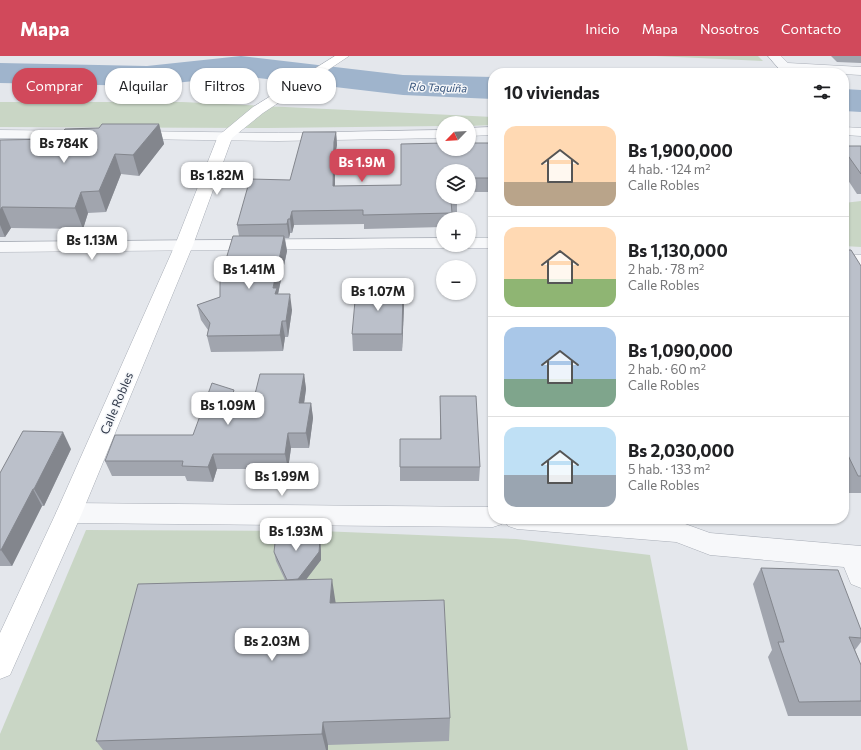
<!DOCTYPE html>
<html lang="es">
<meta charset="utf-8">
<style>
:root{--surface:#fff;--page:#f2f2f2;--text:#202124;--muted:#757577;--line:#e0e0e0;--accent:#d1495b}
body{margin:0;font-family:Commissioner,sans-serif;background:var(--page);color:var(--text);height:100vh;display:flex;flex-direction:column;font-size:15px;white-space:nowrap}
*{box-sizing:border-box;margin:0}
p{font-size:13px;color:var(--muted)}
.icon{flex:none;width:22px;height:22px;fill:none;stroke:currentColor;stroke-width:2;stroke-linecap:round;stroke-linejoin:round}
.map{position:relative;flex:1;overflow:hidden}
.details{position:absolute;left:488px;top:12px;width:361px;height:456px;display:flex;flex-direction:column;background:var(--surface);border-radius:16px;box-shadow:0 1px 3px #0004}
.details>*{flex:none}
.guide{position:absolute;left:12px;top:12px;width:380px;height:36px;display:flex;gap:8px}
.needle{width:26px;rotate:245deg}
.controls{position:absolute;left:436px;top:60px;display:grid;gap:8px}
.controls a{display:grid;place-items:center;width:40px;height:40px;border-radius:50%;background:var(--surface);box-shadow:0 1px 3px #0004;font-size:20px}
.price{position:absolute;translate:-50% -34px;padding:0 9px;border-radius:8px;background:#fff;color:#222;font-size:13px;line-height:26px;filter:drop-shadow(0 1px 2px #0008)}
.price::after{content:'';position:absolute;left:50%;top:24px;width:12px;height:9px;margin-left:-6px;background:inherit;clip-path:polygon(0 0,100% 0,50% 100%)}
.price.current{background:var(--accent);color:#fff}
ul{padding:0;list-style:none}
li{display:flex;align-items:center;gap:12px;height:100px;padding:0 16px}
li+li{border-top:1px solid var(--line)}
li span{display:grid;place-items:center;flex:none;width:112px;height:80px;border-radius:12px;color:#555}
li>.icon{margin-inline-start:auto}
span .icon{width:48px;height:48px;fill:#fffc;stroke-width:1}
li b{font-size:17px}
h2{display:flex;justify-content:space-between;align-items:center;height:48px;padding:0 16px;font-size:17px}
.tag{padding:0 14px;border-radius:16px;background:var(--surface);box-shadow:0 1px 3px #0004;font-size:14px;line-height:36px}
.tag.current{background:var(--accent);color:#fff}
header{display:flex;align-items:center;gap:24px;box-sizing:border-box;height:56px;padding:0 20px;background:var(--accent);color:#fff}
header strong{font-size:19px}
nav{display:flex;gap:22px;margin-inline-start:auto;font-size:14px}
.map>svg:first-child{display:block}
</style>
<header>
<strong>Mapa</strong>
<nav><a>Inicio</a><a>Mapa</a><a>Nosotros</a><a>Contacto</a></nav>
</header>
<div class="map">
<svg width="861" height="694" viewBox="0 0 861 694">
<rect width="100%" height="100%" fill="#e4e7ec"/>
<!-- green -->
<g fill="#c9d6c5">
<path d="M656,0H758L763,5Z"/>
<path d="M0,46H182L493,61V69L469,70V67H443V70L268,72L0,71Z"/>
<path d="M861,145V191L844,190V147Z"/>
<path d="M86,474L320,475L516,483L650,499L688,694H0V678Z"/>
</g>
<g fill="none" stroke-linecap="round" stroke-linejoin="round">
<!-- river -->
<g fill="#9fb4cc" fill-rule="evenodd">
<path d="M241,0L403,19L493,21V43L403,39L241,20L147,30L0,27V7L147,10Z"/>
<path d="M844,33L861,34V56L844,55Z"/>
</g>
<defs>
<g id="street">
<path d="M768,0H781L788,7L861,11V19L784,15L780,14Z"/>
<path d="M493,71V79L469,80V72Z"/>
<path d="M844,71L861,72V80L844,79Z"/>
<path d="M0,74L90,75L95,76L97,79L95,82L90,83L0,82Z"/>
<path d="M443,74V82L278,85L132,83L127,82L125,79L127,76L132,75L278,77Z"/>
<path d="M443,182V189H450L449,191L443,192L0,196V186Z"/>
<path d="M469,182H493V192H469L463,191L462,189H469Z"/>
<path d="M844,198L861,199V209L844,208Z"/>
<path d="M69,447L493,451V463H646L677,465L710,477L861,490V532L851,528L844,511L710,499L676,486L517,473L508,470L504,463L502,468L493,471L69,467L60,464L56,457L60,450Z"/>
</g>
<path id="secondary" d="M335,0H349L263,57L232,82L193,189L82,457L10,619L0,623V577L56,457L175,189L218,80L253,51Z"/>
</defs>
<!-- street casing -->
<use href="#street" stroke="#a9aeb7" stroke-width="1"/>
<!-- secondary casing -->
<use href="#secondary" stroke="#a9aeb7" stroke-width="1"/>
<!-- street -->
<use href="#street" fill="#f7f8fa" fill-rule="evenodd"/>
<!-- secondary -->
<use href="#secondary" fill="#fff" fill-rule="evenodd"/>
</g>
<!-- wall -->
<g fill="#a1a5ae">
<path d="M831,0H861V7L837,6Z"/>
<path d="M159,68L164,88L139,120L121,118L106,156L88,157L83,173L11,172L5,181H0V84L58,83L99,72Z"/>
<path d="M336,76L337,89L335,99V130L401,129L443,93L493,87V136H469V115H443L457,145V158H452L451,163H443V171L364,173V168L294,169L292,177H290L289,182H285L287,195L278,238L292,254L288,281H285L283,295L211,296L207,280L208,274L201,264L197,249L220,241L239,180L237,169L290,124Z"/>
<path d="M844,90H861V138H857L844,118Z"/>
<path d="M844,194L861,210V437H848L844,429Z"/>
<path d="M404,251L402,295H353L352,278Z"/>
<path d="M304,318L306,333L304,347H311L313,362L309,392H291L288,413H217L213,426L187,425L185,420H112L105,405L193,379L234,337L255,338Z"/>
<path d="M440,340L480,411L479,425H400V411L440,383Z"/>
<path d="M71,393L44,450H42L12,510H0V417Z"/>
<path d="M320,485L321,494V504L306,523L336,547L450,662L449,685L328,689V694H103L96,685L285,524L276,505L274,496Z"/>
<path d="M761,512L861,574V586L855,594L861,609V660H788L768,601L772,594L753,528Z"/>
</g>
<!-- shaded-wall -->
<g fill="#83868d">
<path d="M159,68L164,88L139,120L133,99Z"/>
<path d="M336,76L337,89L335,99V143L333,130L334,86Z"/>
<path d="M115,98L121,118L106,156L99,135Z"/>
<path d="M81,136L88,157L83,173L75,152Z"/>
<path d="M2,151L11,172L5,181L0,169V154Z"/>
<path d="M292,155L294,169L292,177L290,163Z"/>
<path d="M288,163L290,177L289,182L287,168Z"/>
<path d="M284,180L287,195L278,238L279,248L273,232Z"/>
<path d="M403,234L404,251L402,295V278Z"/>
<path d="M290,238L292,254L288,281L286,265Z"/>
<path d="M282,265L285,281L283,295L280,279Z"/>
<path d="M304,318L306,333L302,362L299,347Z"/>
<path d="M311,347L313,362L309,392L306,377Z"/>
<path d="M63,376L71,393L44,450L34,433Z"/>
<path d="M288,377L291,392L288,413L285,398Z"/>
<path d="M213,398L217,413L213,426L208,411Z"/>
<path d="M33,433L42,450L12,510L1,494Z"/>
<path d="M320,485L321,494V504L293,541L291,532Z"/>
<path d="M332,523L336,549L330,547Z"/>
<path d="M323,666L328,689V694H326L322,678Z"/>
</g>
<!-- building -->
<g fill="#bbc0ca" stroke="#83868d">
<path d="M102,68H159L133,99L115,98L99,135L81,136L75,152L2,151L0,154V84L58,83L65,73L99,72Z"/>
<path d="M303,76H336L334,86L333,130L401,129V88L443,87V93H469V87H493V122H469V115H443V141H457V145H451L452,157L363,159V154L292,155L290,163H288L287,168L237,169L250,123L290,124Z"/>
<path d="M844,90H861V118L844,94Z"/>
<path d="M233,180H284L273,232H277L275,238H290L286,265H282L280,279L207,280L210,267L197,249L220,241V223Z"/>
<path d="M844,194H851L861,210V420H858L844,391Z"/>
<path d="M356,234H403L402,278H352Z"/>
<path d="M260,318H304L299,347H311L306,377H288L285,398H213L208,411L182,410L183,405H105L115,379H193L212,327L234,334L233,337L255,338Z"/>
<path d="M440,340H476L480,411H400V383H441Z"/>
<path d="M23,375L63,376L34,433H33L1,494H0V417Z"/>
<path d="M303,472L314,477L320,485L319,496L298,523L287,524L274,496L275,487L281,479L291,473Z"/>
<path d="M761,512L838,514L861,574V582L849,581L861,609V645L799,646L778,586H784Z"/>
<path d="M332,523L330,547L444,544L450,662L323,666L322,678L96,685L138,528Z"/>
</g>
<g text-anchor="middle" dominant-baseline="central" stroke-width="3" stroke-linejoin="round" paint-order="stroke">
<!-- far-water labels -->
<g font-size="11" font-style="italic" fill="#34527a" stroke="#f4f6f9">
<text transform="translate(438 31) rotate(2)">Río Taquiña</text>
</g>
<!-- street labels -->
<g font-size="12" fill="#2b3445" stroke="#f4f6f9">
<text transform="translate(116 347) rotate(-67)">Calle Robles</text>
</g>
</g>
</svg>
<div class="controls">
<a><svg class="needle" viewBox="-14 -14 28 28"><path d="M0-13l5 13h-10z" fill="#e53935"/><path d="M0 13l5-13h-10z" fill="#757577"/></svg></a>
<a><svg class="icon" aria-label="layers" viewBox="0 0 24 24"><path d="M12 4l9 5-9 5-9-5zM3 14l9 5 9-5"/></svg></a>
<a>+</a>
<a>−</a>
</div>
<b class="price" style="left:64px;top:108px">Bs 784K</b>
<b class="price current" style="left:362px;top:127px">Bs 1.9M</b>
<b class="price" style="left:217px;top:140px">Bs 1.82M</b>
<b class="price" style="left:92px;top:205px">Bs 1.13M</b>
<b class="price" style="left:249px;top:234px">Bs 1.41M</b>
<b class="price" style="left:378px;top:256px">Bs 1.07M</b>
<b class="price" style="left:228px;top:370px">Bs 1.09M</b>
<b class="price" style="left:282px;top:441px">Bs 1.99M</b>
<b class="price" style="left:296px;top:496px">Bs 1.93M</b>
<b class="price" style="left:272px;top:606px">Bs 2.03M</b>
<div class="guide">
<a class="tag current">Comprar</a>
<a class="tag">Alquilar</a>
<a class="tag">Filtros</a>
<a class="tag">Nuevo</a>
</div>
<section class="details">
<h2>10 viviendas<svg class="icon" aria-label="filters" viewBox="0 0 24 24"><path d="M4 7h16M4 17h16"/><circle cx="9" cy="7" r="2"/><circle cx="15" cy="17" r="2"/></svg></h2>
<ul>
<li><span style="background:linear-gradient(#ffd9b3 70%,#b9a48a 0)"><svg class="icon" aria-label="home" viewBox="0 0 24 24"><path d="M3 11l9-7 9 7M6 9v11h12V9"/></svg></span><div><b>Bs 1,900,000</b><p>4 hab. · 124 m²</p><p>Calle Robles</p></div></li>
<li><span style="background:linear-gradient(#ffd9b3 65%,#8fb573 0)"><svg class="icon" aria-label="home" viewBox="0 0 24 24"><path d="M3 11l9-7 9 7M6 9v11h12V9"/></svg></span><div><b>Bs 1,130,000</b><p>2 hab. · 78 m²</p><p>Calle Robles</p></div></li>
<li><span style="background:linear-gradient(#a9c7e8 65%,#7fa58c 0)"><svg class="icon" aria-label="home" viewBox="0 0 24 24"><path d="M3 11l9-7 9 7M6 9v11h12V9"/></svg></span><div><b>Bs 1,090,000</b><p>2 hab. · 60 m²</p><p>Calle Robles</p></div></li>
<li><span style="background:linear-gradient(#bfe0f5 60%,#9aa5b1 0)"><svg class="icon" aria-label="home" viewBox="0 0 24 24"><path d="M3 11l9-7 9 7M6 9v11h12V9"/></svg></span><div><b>Bs 2,030,000</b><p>5 hab. · 133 m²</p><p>Calle Robles</p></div></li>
</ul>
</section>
</div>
